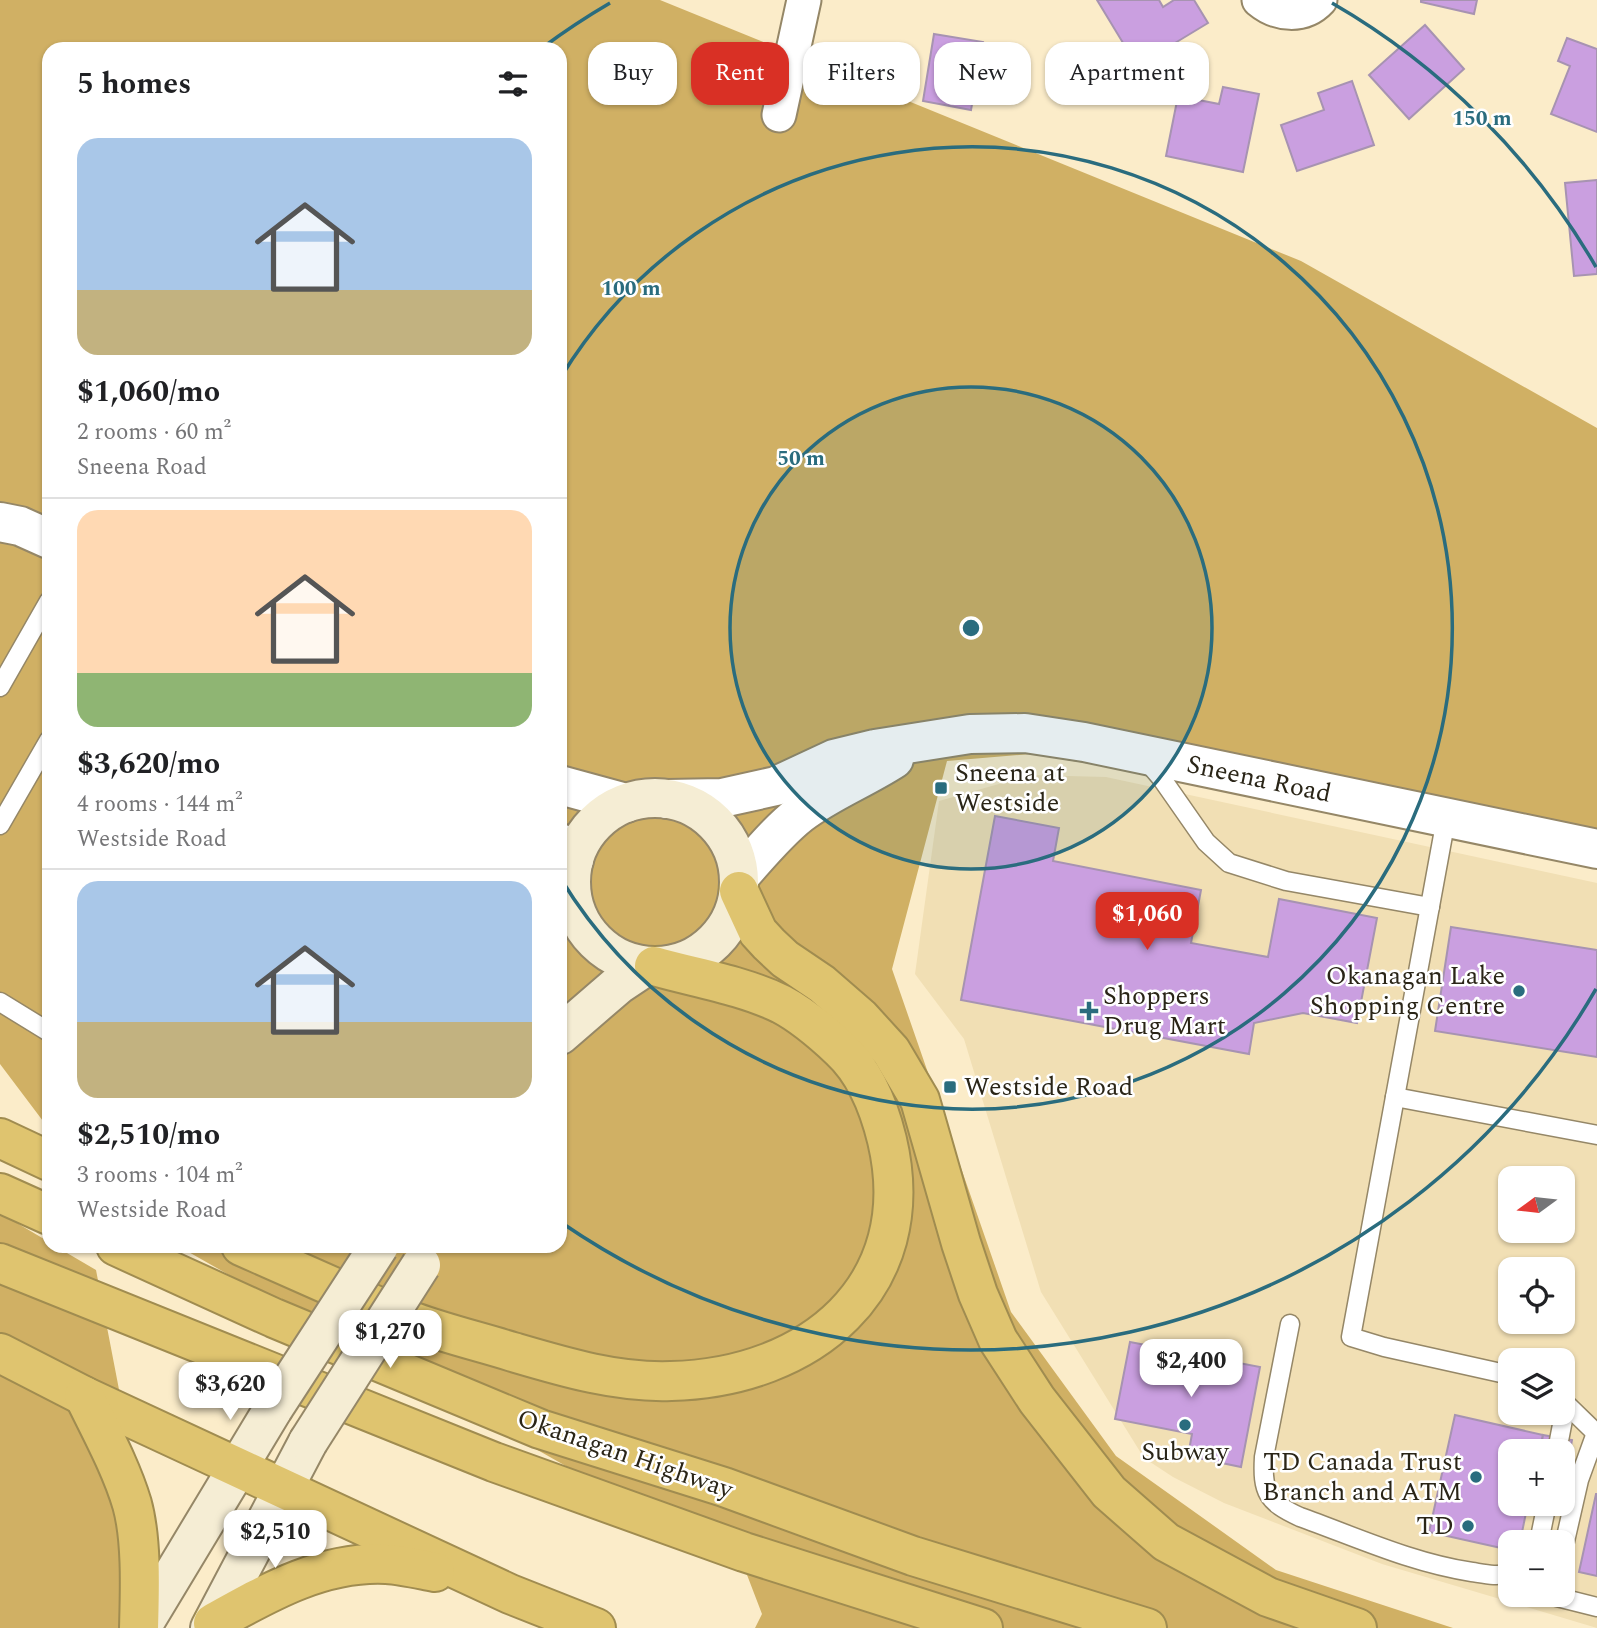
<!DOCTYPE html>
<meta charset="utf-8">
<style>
:root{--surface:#fff;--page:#f6f6f6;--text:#202124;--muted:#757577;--line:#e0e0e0;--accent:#d93025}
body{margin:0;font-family:Spectral,serif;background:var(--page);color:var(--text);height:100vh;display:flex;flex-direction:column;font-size:26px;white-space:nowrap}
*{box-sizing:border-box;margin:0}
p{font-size:23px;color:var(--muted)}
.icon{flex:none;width:38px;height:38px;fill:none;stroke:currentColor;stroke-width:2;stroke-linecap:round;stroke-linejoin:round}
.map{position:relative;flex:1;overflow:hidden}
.side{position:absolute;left:42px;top:42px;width:525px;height:1211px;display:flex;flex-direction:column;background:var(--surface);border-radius:21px;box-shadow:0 2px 5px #0004}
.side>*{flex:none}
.banner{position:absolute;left:588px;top:42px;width:665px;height:63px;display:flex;gap:14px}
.needle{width:46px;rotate:255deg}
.controls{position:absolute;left:1498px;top:1166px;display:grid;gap:14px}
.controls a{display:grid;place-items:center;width:77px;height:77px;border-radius:14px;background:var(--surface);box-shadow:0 2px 5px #0004;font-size:35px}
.price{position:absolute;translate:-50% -60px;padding:0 16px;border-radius:14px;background:#fff;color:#222;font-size:23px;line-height:46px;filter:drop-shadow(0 2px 4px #0008)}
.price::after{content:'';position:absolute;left:50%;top:42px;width:21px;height:16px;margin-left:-10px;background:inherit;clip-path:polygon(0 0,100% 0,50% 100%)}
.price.active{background:var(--accent);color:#fff}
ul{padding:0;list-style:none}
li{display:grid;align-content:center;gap:14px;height:371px;padding:0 35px}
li+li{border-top:2px solid var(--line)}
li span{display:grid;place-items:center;height:217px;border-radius:21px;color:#555}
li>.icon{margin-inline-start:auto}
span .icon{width:126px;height:126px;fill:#fffc;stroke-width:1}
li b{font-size:30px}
h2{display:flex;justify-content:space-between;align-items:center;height:84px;padding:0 35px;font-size:30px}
.pill{padding:0 24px;border-radius:21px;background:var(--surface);box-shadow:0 2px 5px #0004;font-size:24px;line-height:63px}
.pill.active{background:var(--accent);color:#fff}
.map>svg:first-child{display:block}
</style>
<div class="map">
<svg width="1597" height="1628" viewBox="0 0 1597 1628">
<rect width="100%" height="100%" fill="#fbecc9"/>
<!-- built -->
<path fill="#f1dfb4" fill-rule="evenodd" d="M1030,775L1106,777L1597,883V1628L1382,1564L1224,1503L1173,1477L1144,1458L1041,1292L964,1039L915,974L939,801ZM1510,1178H1563V1230H1510ZM1510,1269H1563V1321H1510ZM1510,1360H1563V1412H1510ZM1510,1451H1563V1503H1510ZM1510,1542H1563V1594H1510Z"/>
<!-- forest -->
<g fill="#d0b064">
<path d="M0,0H660L1301,261L1597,428V849L1031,754L947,761L892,969L1011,1312L1116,1456L1276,1570L1453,1628H755L762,1614L744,1567L178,1246H560V49H49V1129L0,1064Z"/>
<path d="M0,1213L49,1242V1246H55L96,1270L152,1561L143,1628H0Z"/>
</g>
<!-- building -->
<g fill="#ca9fe0" stroke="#a793b1" stroke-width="2">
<path d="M1097,0H1159L1163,7L1174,0H1194L1208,23L1137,66Z"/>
<path d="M1421,0H1477L1474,14L1421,2Z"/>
<path d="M1425,25L1464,69L1409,119L1369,75Z"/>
<path d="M934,34L983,42L971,110L923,101Z"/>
<path d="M1567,38L1597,49V132L1551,114L1570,66L1558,61Z"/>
<path d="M1352,81L1374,145L1297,171L1281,125L1324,110L1318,93Z"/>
<path d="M1223,87L1259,94L1243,172L1166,156L1178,96L1219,104Z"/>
<path d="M1597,180V274L1574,276L1565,183Z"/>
<path d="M995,816L1059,828L1053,861L1201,890L1191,943L1268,957L1279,899L1377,918L1357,1023L1303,1013L1254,1023L1249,1054L961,1000Z"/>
<path d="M1451,927L1597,950V1057L1435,1031Z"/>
<path d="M1130,1342L1260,1367L1241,1467L1188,1456L1192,1434L1115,1419Z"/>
<path d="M1455,1415L1543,1435L1540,1451H1510V1503H1528L1520,1542H1510V1550L1429,1532Z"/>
<path d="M1543,1435L1572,1440L1567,1467H1563V1451H1540Z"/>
<path d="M1596,1494H1597V1576L1579,1572Z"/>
</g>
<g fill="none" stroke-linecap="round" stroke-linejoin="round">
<defs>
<g id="service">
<path d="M0,687L49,601"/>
<path d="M1145,759L1162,779L1206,842L1229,863L1286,881L1430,907"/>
<path d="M1446,819L1351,1337L1384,1347L1510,1375"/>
<path d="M0,825L49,740"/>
<path d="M0,1002L49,1032"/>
<path d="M1395,1097L1597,1135"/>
<path d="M1290,1324L1264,1457C1262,1492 1267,1502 1300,1517C1356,1537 1412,1563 1472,1572C1485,1574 1497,1577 1510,1573"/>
<path d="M1563,1401L1597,1434"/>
<path d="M1557,1451L1566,1404"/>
<path d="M1539,1542L1547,1503"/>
<path d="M1563,1550L1579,1480L1596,1433"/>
<path d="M1554,1594L1553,1596L1597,1607"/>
</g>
<g id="minor">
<path d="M1259,0C1277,15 1303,18 1320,0"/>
<path d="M779,115L804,0"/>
</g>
<g id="tertiary">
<path d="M0,522L20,526L49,539"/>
<path d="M560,785L626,803"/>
<path d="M667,799L722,798L776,786L834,759L875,749L970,734L1025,733L1084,742L1597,849"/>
<path d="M560,843L574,860"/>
<path d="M739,877C758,856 777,832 800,814C829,792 863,779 894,759"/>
</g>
<g id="secondary">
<circle cx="655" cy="882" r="84"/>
<path d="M560,1035L618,985L645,967"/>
<path d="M141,1628L273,1409"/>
<path d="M210,1628L308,1442"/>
</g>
<g id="motorway">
<path d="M739,891L758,932L769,944L785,959L822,984L860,1017L891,1051L920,1100L961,1243L978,1294L998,1340L1037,1400L1109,1492L1166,1542L1268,1597L1357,1628"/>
<path d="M0,1138L49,1161"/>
<path d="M0,1193L49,1215"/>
<path d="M116,1246L274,1318L540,1429L724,1487L913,1556L1147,1628"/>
<path d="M241,1246C279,1263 318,1280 356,1297C376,1305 395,1315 414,1322C447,1334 481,1342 513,1352C564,1367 617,1383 671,1381C809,1378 922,1287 887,1140C879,1107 865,1072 840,1049C823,1033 802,1015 781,1004C742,985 696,978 654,966"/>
<path d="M0,1263L494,1462L744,1552L983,1628"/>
<path d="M0,1353L84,1396L510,1594L596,1628"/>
<path d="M84,1396C101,1431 121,1467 132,1504C142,1540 140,1591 139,1628"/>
<path d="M213,1623C267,1593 322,1561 386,1564C402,1565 419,1569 435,1572"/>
</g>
</defs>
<!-- service casing -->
<use href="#service" stroke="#958767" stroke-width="21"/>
<!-- minor casing -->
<use href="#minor" stroke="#958767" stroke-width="37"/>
<!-- tertiary casing -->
<use href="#tertiary" stroke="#958767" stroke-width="42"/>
<!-- secondary casing -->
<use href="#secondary" stroke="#958767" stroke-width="42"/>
<!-- motorway casing -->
<use href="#motorway" stroke="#a08c50" stroke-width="42"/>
<!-- service -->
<use href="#service" stroke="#fff" stroke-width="18"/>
<!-- minor -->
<use href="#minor" stroke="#fff" stroke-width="33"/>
<!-- tertiary -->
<use href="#tertiary" stroke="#fff" stroke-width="38"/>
<!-- secondary -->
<use href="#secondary" stroke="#f5edd4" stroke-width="38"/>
<!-- motorway -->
<use href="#motorway" stroke="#dfc46f" stroke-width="38"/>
<defs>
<g id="secondary-bridge">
<path d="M273,1409L379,1246"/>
<path d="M308,1442L421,1265"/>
</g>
</defs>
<!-- secondary-bridge casing -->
<use href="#secondary-bridge" stroke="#958767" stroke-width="42" stroke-linecap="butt"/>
<!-- secondary-bridge -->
<use href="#secondary-bridge" stroke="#f5edd4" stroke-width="38"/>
</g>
<!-- distance rings -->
<circle cx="971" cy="628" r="241" fill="#2a6c7e" fill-opacity=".12"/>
<g fill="none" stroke="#2a6c7e" stroke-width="3.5">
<circle cx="971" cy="628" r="241"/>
<path d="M561 377A481 481 0 1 1 561 879"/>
<path d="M1596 989A722 722 0 0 1 562 1223M542 48A722 722 0 0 1 610 3M1332 3A722 722 0 0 1 1596 267"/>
</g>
<!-- markers -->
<g fill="#2a6c7e" stroke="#fff" stroke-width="2.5">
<rect x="934" y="781" width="14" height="14" rx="3.5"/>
<circle cx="1519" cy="991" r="7"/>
<path d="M1085.5 1000.5h7v7h7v7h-7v7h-7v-7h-7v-7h7z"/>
<rect x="943" y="1080" width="14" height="14" rx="3.5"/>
<circle cx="1185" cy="1425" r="7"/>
<circle cx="1476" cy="1477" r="7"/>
<circle cx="1468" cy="1526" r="7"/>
</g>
<g text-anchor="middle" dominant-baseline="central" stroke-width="5" stroke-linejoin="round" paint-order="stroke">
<!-- poi labels -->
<g font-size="26" fill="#2a2517" stroke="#fff" text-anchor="start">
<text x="955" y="773">Sneena at<tspan x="955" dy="30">Westside</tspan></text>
<text x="1505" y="976" text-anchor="end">Okanagan Lake<tspan x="1505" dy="30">Shopping Centre</tspan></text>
<text x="1103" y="996">Shoppers<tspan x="1103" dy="30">Drug Mart</tspan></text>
<text x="964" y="1087">Westside Road</text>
<text x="1185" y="1452" text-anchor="middle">Subway</text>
<text x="1462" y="1462" text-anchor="end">TD Canada Trust<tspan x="1462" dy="30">Branch and ATM</tspan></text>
<text x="1454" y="1526" text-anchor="end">TD</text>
</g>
<!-- street labels -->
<g font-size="26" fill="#2a2517" stroke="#fff">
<text transform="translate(1259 779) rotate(12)">Sneena Road</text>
<text transform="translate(625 1454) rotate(19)">Okanagan Highway</text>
</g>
</g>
<circle cx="971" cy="628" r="10" fill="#2a6c7e" stroke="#fff" stroke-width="3.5"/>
<g font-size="21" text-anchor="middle" font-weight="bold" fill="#2a6c7e" stroke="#fff" stroke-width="5" stroke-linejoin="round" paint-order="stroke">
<text x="1482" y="125">150 m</text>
<text x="631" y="295">100 m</text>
<text x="801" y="465">50 m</text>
</g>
</svg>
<div class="controls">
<a><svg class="needle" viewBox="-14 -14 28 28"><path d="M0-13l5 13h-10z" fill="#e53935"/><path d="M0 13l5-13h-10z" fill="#757577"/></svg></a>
<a><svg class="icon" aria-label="locate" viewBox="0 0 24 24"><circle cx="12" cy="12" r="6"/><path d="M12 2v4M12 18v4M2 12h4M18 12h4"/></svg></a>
<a><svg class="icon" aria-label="layers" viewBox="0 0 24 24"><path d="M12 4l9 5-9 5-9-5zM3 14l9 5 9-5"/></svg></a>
<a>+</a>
<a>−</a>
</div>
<b class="price active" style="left:1147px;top:952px">$1,060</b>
<b class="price" style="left:390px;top:1370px">$1,270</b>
<b class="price" style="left:1191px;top:1399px">$2,400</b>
<b class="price" style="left:230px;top:1422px">$3,620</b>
<b class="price" style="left:275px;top:1570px">$2,510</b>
<div class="banner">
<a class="pill">Buy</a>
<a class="pill active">Rent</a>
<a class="pill">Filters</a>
<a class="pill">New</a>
<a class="pill">Apartment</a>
</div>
<section class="side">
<h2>5 homes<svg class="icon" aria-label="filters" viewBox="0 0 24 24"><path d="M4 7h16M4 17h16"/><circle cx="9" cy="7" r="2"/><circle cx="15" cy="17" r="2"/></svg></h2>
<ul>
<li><span style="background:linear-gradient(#a9c7e8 70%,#c2b280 0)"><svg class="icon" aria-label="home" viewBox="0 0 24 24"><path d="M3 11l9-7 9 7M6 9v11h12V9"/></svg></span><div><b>$1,060/mo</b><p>2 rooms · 60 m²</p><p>Sneena Road</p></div></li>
<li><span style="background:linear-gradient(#ffd9b3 75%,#8fb573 0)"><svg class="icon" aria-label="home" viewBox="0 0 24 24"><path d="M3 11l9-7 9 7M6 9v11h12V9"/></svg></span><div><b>$3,620/mo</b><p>4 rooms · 144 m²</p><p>Westside Road</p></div></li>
<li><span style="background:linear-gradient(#a9c7e8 65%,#c2b280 0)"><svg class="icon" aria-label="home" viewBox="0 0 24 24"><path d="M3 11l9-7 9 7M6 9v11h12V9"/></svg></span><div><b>$2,510/mo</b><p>3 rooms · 104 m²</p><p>Westside Road</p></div></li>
</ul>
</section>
</div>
